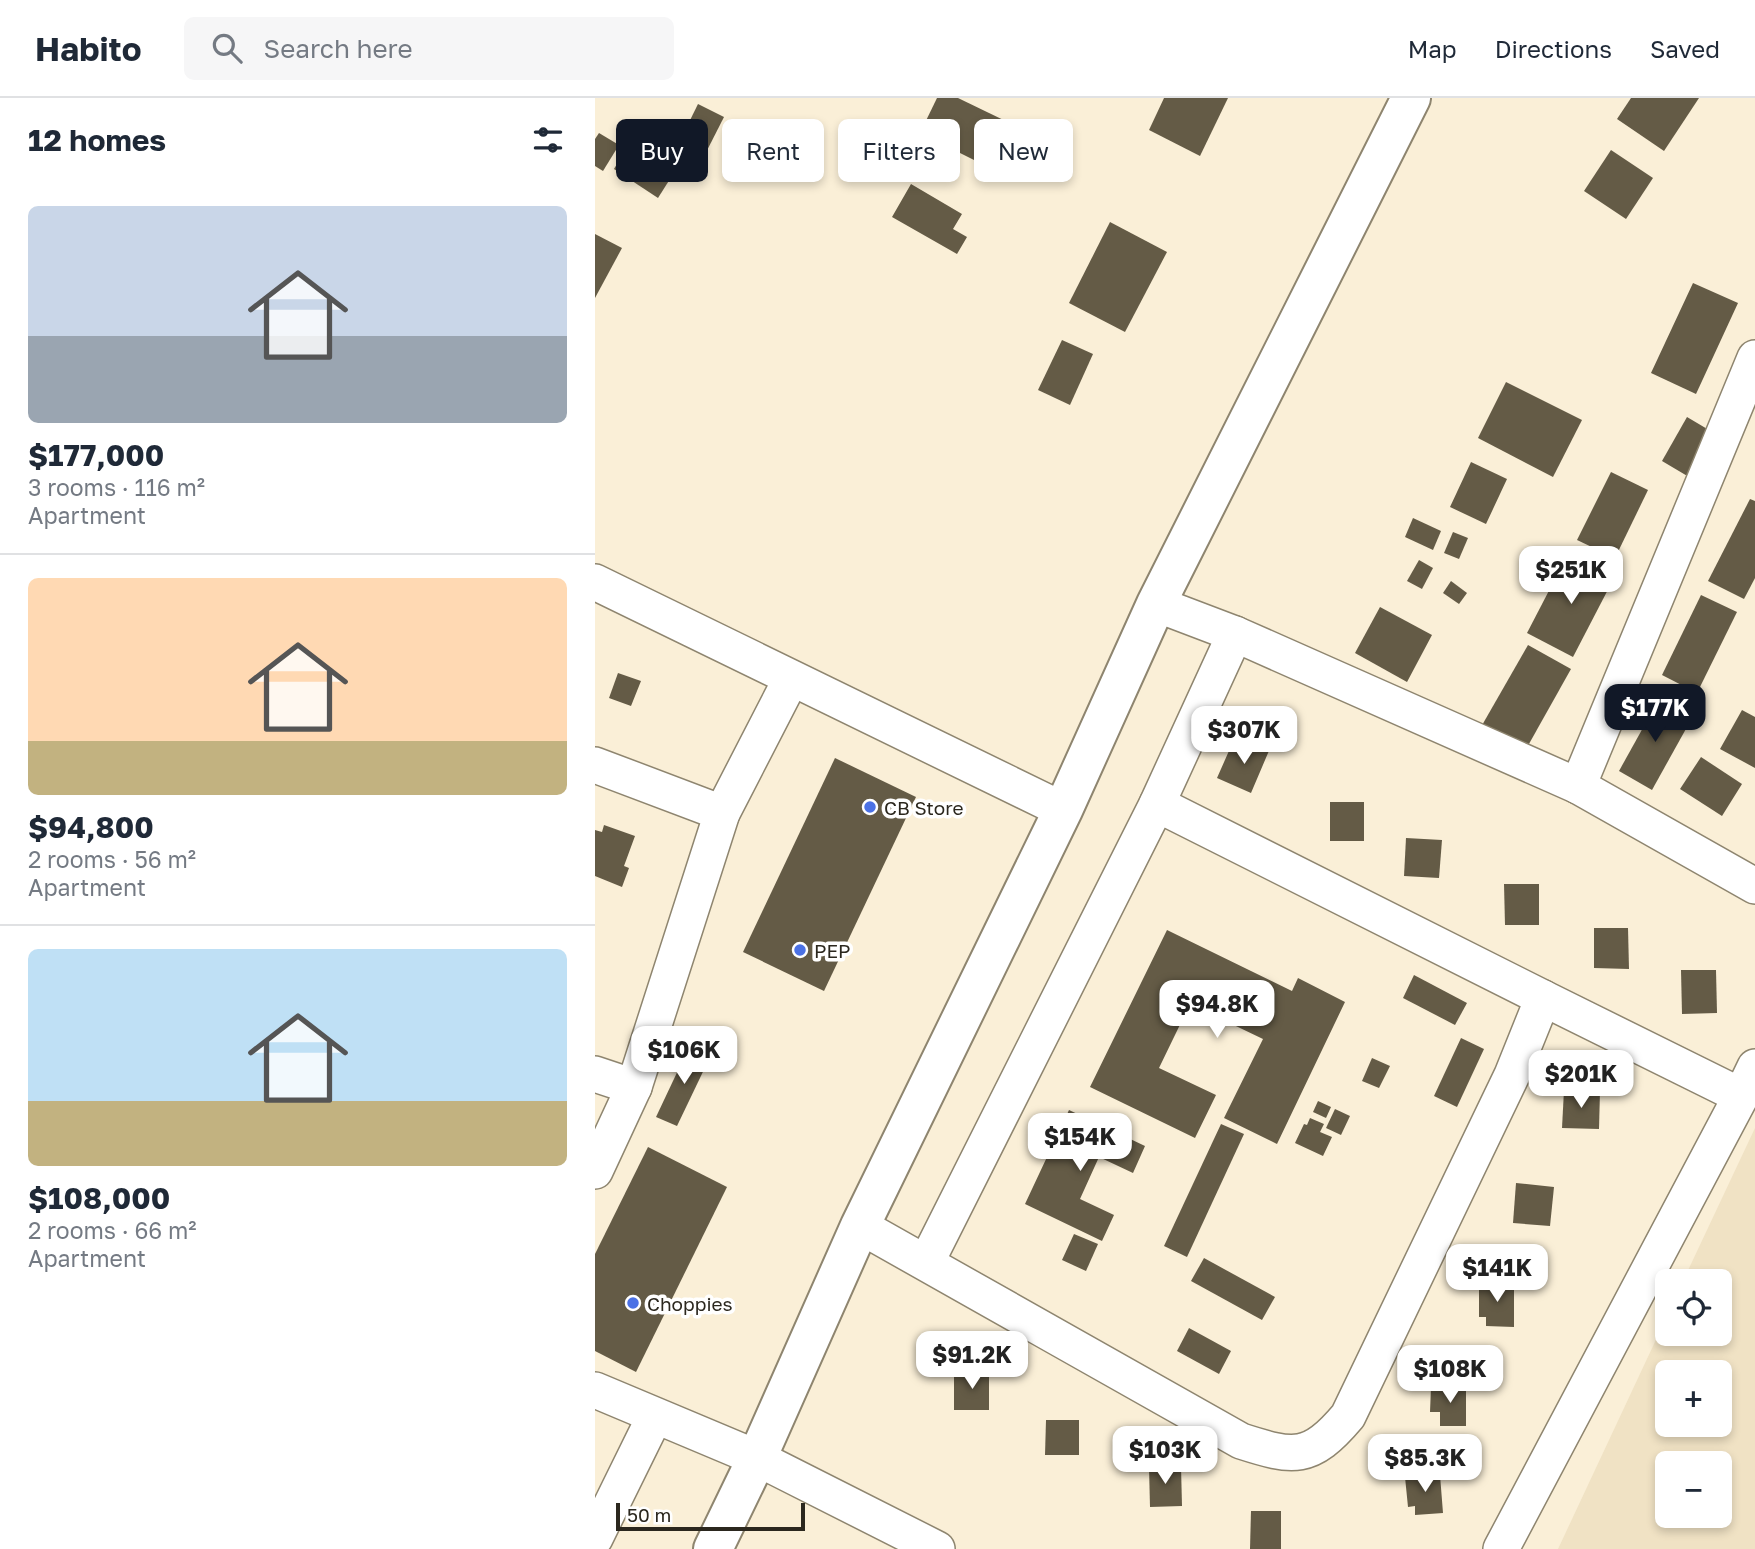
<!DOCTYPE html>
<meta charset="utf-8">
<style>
:root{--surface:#fff;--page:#f6f6f7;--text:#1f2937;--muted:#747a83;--line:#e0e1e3;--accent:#111827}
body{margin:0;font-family:"Golos Text",sans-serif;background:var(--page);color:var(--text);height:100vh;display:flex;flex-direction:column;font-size:26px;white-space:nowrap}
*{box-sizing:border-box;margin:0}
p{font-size:23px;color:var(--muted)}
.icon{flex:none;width:38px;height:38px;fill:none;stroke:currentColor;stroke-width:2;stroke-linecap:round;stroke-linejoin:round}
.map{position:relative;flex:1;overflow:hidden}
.details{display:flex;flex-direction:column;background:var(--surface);width:595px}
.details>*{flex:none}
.guide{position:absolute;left:21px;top:21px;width:665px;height:63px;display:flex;gap:14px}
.controls{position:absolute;left:1060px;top:1171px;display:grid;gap:14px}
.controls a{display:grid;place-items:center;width:77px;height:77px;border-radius:10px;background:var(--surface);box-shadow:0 4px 10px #0003;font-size:35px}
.scale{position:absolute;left:21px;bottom:18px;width:189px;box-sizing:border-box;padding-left:7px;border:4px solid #2b271e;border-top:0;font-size:19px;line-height:24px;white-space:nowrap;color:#2b271e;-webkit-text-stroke:5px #fff;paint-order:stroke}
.price{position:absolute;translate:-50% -60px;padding:0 16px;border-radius:14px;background:#fff;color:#222;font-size:23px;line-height:46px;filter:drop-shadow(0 2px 4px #0008)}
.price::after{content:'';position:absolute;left:50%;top:42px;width:21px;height:16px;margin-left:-10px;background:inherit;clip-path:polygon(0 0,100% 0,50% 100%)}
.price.current{background:var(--accent);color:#fff}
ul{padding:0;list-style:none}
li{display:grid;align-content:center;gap:14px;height:371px;padding:0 28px}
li+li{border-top:2px solid var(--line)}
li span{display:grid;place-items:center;height:217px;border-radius:10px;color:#555}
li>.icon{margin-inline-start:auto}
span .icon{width:126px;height:126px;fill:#fffc;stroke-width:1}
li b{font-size:30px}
h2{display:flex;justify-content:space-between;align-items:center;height:84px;padding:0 28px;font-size:30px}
.tag{padding:0 24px;border-radius:10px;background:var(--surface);box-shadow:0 4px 10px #0003;font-size:24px;line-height:63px}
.tag.current{background:var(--accent);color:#fff}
header{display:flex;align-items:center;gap:42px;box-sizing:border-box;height:98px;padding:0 35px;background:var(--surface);border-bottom:2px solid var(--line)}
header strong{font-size:33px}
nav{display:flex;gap:38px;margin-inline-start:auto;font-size:24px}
.search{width:490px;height:63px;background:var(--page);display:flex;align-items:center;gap:18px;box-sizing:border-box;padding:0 24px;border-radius:10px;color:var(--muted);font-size:26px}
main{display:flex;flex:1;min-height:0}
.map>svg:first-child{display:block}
</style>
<header>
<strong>Habito</strong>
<div class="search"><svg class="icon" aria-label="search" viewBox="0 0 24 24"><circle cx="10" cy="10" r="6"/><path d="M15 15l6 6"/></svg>Search here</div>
<nav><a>Map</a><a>Directions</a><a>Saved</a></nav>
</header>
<main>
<section class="details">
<h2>12 homes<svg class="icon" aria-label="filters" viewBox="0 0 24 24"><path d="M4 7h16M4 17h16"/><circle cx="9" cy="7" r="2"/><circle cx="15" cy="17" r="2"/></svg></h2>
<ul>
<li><span style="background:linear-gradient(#c9d6e8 60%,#9aa5b1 0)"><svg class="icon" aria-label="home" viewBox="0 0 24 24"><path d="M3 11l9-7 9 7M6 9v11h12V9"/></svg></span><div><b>$177,000</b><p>3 rooms · 116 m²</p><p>Apartment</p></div></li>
<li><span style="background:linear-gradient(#ffd9b3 75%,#c2b280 0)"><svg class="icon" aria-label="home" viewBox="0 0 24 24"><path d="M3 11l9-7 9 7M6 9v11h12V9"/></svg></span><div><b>$94,800</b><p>2 rooms · 56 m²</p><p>Apartment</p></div></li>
<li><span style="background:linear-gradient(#bfe0f5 70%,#c2b280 0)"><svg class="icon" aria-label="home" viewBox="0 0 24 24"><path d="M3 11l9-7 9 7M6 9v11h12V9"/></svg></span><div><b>$108,000</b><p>2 rooms · 66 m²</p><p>Apartment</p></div></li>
</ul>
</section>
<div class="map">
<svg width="1160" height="1451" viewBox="0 0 1160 1451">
<rect width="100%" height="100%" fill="#faefd7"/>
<!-- built -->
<path fill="#f0e2c4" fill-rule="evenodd" d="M1160,1030V1451H963L1073,1216V1236H1125V1183H1088ZM1073,1274H1125V1326H1073ZM1073,1365H1125V1418H1073Z"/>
<!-- building -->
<g fill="#645b46">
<path d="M342,0H363L423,29L401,73L325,35Z"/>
<path d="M569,0H633L605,58L554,32Z"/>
<path d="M1036,0H1104L1069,53L1022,21Z"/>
<path d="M103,6L129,19L99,78L74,65Z"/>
<path d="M4,35L24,47L8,73L0,68V41Z"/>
<path d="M436,37L468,52L455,78L424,63Z"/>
<path d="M30,52L75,81L63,100L19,71Z"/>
<path d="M1016,52L1058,80L1031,121L989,93Z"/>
<path d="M316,86L367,116L358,131L372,139L362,156L297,119Z"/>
<path d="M515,124L572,154L530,234L474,205Z"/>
<path d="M0,136L27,150L0,200Z"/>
<path d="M1098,185L1143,205L1101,296L1056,275Z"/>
<path d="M467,242L498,256L475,307L443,292Z"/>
<path d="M911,284L987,322L958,379L883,340Z"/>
<path d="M1092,319L1119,335L1094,379L1067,363Z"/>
<path d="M876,364L912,381L891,426L855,409Z"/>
<path d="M1016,374L1053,392L1020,460L982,442Z"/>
<path d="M1155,401L1160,403V480L1149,501L1113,483Z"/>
<path d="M818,420L846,433L838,452L810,439Z"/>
<path d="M858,434L873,440L864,461L849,455Z"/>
<path d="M973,456L1019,480L978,559L932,535Z"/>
<path d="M824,462L838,470L827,491L812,483Z"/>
<path d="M856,483L872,495L864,506L848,495Z"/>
<path d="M1106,497L1142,514L1102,595L1067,577Z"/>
<path d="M785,509L837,537L812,584L760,555Z"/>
<path d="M933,547L976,571L930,653L886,629Z"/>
<path d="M23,575L46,583L36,608L14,600Z"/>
<path d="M1064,601L1097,620L1057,692L1024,673Z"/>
<path d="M1147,612L1160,619V670L1125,651Z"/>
<path d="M661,641L676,648L656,695L622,680L637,646L656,654Z"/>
<path d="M1106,659L1147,686L1127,718L1085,691Z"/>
<path d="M240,660L321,699L229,893L148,854Z"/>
<rect x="735" y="704" width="34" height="39"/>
<path d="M9,727L40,738L29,768L34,770L27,789L0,778V732L7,734Z"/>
<path d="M811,740L847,742L844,780L809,778Z"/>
<path d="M909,786H944V827H910Z"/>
<path d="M999,830H1033L1034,871L999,870Z"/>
<path d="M572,832L697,893L703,880L750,904L682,1046L629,1020L668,941L595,906L564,970L621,997L600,1040L495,989Z"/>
<path d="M1086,872H1121L1122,915L1087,916Z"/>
<path d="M819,877L872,905L860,927L808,900Z"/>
<path d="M866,940L889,951L862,1009L839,998Z"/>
<path d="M95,947L116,957L82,1028L61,1019Z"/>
<path d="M777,960L795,968L784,990L767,983Z"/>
<path d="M969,992L1005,993L1004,1031L967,1030Z"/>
<path d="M723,1003L736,1009L731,1020L718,1014Z"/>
<path d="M740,1011L755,1018L746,1037L731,1030Z"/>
<path d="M474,1012L550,1048L538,1075L504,1059L485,1101L519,1117L507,1143L430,1106Z"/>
<path d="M715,1020L729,1026L725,1034L737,1039L728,1058L700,1045L709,1026L712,1027Z"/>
<path d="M626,1026L649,1036L592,1159L569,1148Z"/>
<path d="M53,1049L132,1089L41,1274L0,1253V1156Z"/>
<path d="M921,1085L959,1089L955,1128L918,1125Z"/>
<path d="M479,1136L503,1146L491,1173L467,1162Z"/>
<path d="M609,1160L680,1199L667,1222L596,1183Z"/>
<path d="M884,1185L919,1186V1229L891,1228V1219H884Z"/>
<path d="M594,1230L636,1253L624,1276L582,1253Z"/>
<rect x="359" y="1274" width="35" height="38"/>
<path d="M836,1289H871V1328H845V1314H835Z"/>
<path d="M451,1322H484V1357H450Z"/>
<path d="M586,1368L587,1408L555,1409L554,1369Z"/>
<path d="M845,1377L848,1415L820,1417V1408L813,1409L810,1379Z"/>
<path d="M656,1413H686V1451H655Z"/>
</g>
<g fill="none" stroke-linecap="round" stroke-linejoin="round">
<defs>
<g id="minor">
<path d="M0,484L468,712"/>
<path d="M561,506L640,536L983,688L1160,788"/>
<path d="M0,667L127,715"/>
<path d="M983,688L1160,260"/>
<path d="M0,976L39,989"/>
<path d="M1146,998L1160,969"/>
<path d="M0,1073L39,989L127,715L196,581"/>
<path d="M265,1128L646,1343C699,1360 715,1363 753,1318L917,977L948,900L562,706"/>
<path d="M332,1163L562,706L640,536"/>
<path d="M0,1292L162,1360L342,1451"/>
<path d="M0,1440L60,1318"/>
<path d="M906,1451L1146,998L948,900"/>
</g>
<path id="major" d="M118,1451L162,1360L265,1128L468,712L561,506L816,0"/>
</defs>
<!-- minor casing -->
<use href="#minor" stroke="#8e856f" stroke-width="38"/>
<!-- major casing -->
<use href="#major" stroke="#8e856f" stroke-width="42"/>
<!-- minor -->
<use href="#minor" stroke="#fff" stroke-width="35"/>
<!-- major -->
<use href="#major" stroke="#fff" stroke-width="38"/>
</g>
<!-- markers -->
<g fill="#4b71e5" stroke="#fff" stroke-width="2.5">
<circle cx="275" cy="709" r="7"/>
<circle cx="205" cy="852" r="7"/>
<circle cx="38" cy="1205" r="7"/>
</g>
<g text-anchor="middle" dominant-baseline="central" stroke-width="7" stroke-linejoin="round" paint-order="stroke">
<!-- poi labels -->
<g font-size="19" fill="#2b271e" stroke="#fff" text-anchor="start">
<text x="289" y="709">CB Store</text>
<text x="219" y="852">PEP</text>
<text x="52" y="1205">Choppies</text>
</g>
</g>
</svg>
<div class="controls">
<a><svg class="icon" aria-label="locate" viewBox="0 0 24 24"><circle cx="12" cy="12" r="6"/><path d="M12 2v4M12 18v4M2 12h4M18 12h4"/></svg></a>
<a>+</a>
<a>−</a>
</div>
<div class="scale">50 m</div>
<b class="price" style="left:976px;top:508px">$251K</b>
<b class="price current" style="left:1060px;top:646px">$177K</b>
<b class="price" style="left:649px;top:668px">$307K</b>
<b class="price" style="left:622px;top:942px">$94.8K</b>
<b class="price" style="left:89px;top:988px">$106K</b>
<b class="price" style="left:986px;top:1012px">$201K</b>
<b class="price" style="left:485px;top:1075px">$154K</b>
<b class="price" style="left:902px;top:1206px">$141K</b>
<b class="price" style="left:377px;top:1293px">$91.2K</b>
<b class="price" style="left:855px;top:1307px">$108K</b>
<b class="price" style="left:570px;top:1388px">$103K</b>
<b class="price" style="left:830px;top:1396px">$85.3K</b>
<div class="guide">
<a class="tag current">Buy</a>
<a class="tag">Rent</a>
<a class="tag">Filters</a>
<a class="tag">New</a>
</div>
</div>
</main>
